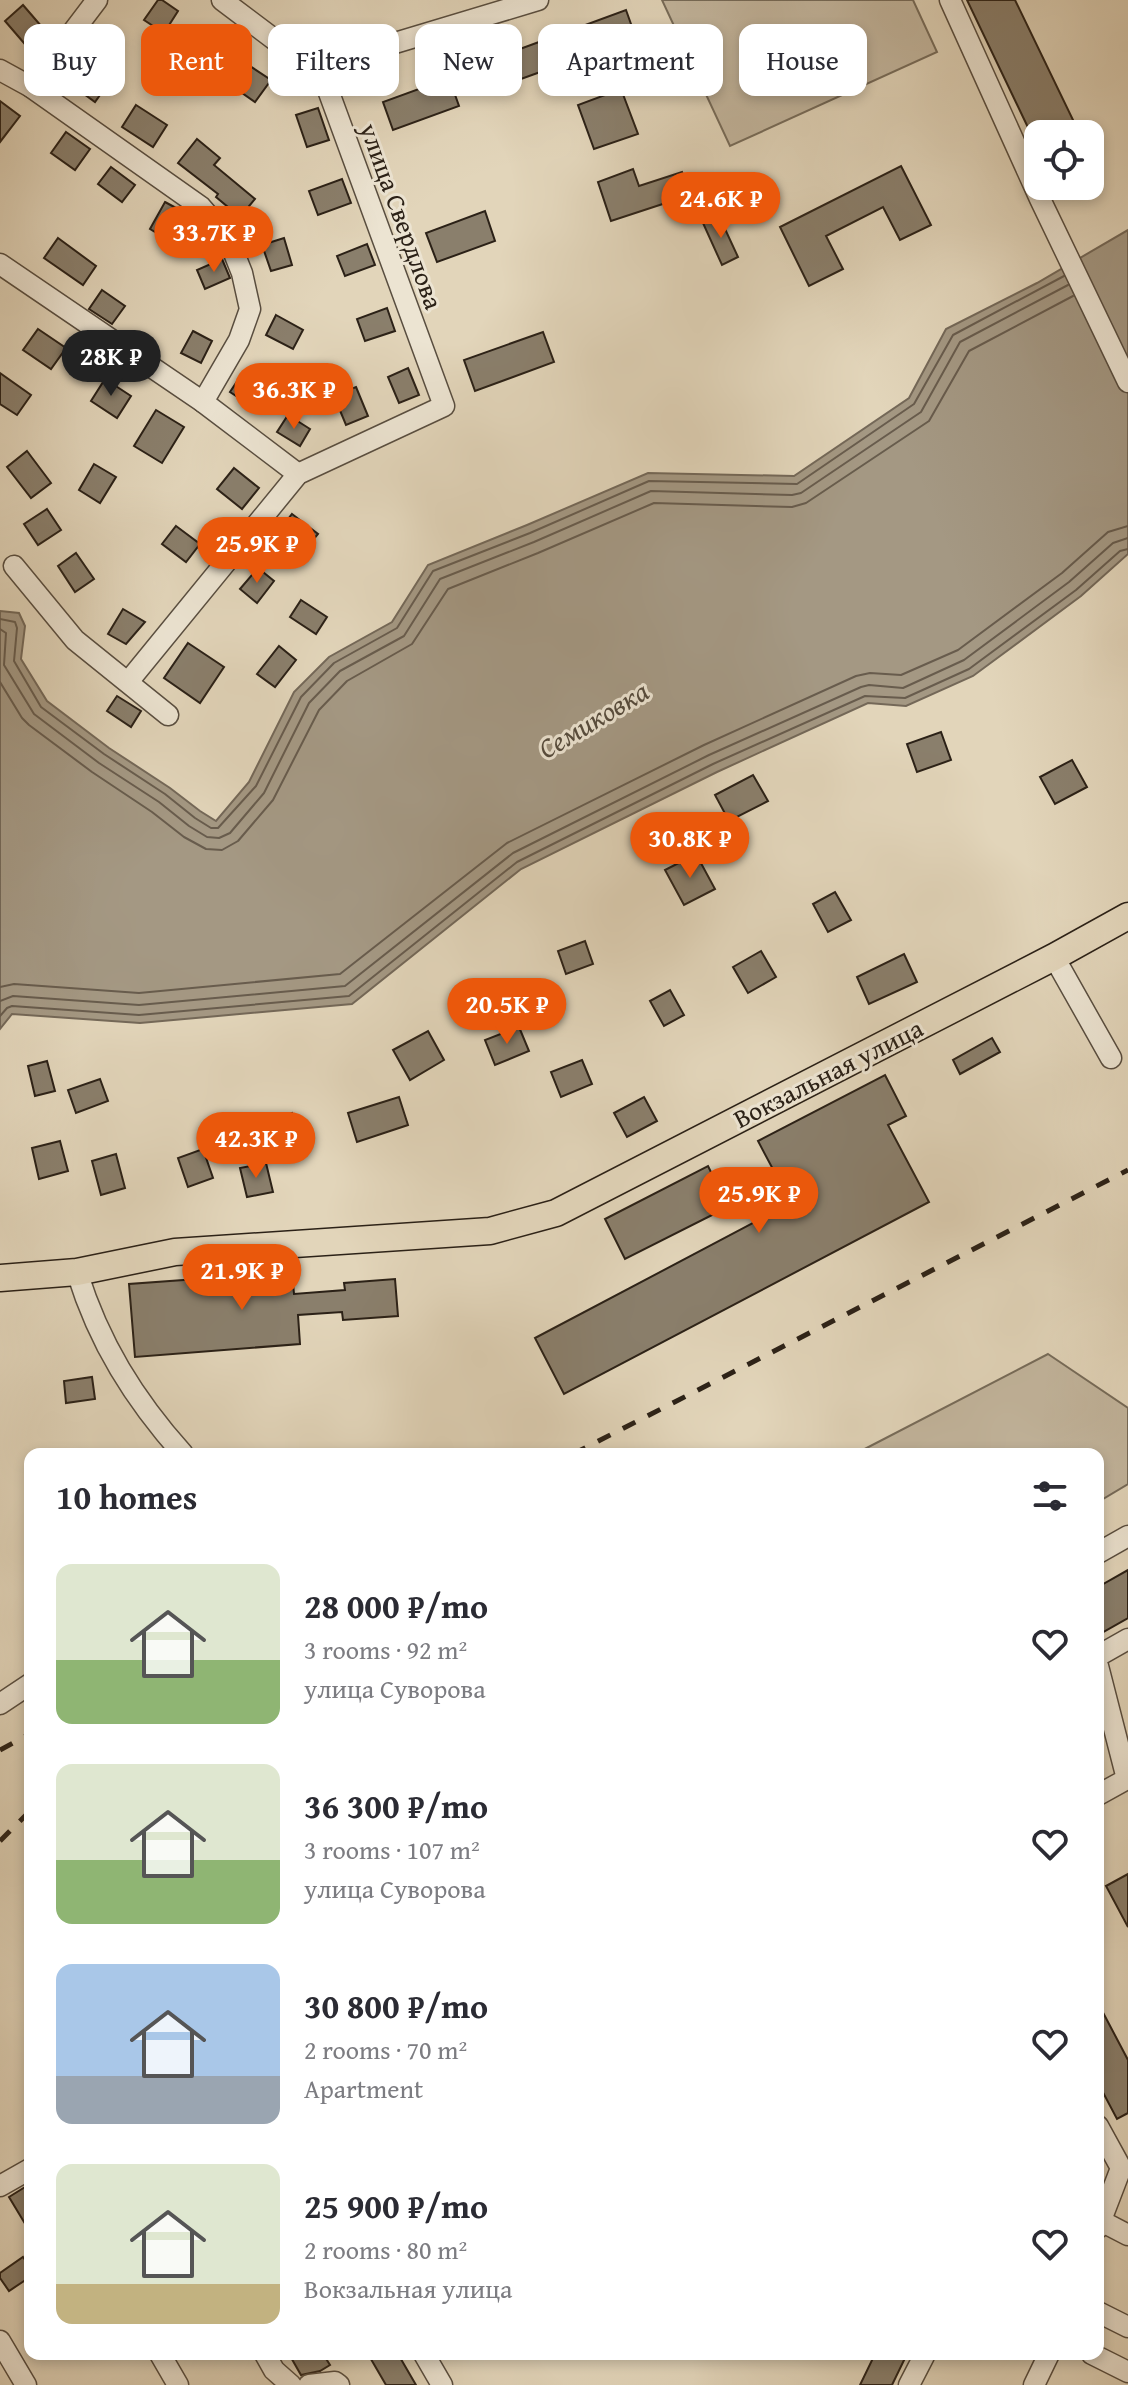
<!DOCTYPE html>
<meta charset="utf-8">
<style>
:root{--surface:#fff;--page:#f2f2f3;--text:#2b2b33;--muted:#7c7c81;--accent:#ea580c}
body{margin:0;font-family:"Gentium Book Plus",serif;background:var(--page);color:var(--text);height:100vh;display:flex;flex-direction:column;font-size:30px;white-space:nowrap}
*{box-sizing:border-box;margin:0}
p{font-size:26px;color:var(--muted)}
.icon{flex:none;width:44px;height:44px;fill:none;stroke:currentColor;stroke-width:2;stroke-linecap:round;stroke-linejoin:round}
.map{position:relative;flex:1;overflow:hidden}
.details{position:absolute;left:24px;top:1448px;width:1080px;height:912px;display:flex;flex-direction:column;background:var(--surface);border-radius:16px;box-shadow:0 4px 12px #0003}
.details>*{flex:none}
.banner{position:absolute;left:24px;top:24px;width:1080px;height:72px;display:flex;gap:16px}
.controls{position:absolute;left:1024px;top:120px;display:grid;gap:16px}
.controls a{display:grid;place-items:center;width:80px;height:80px;border-radius:16px;background:var(--surface);box-shadow:0 4px 12px #0003;font-size:40px}
.price{position:absolute;translate:-50% -68px;padding:0 18px;border-radius:28px;background:var(--accent);color:#fff;font-size:26px;line-height:52px;filter:drop-shadow(0 2px 4px #0008)}
.price::after{content:'';position:absolute;left:50%;top:48px;width:24px;height:18px;margin-left:-12px;background:inherit;clip-path:polygon(0 0,100% 0,50% 100%)}
.price.current{background:#222;color:#fff}
ul{padding:0;list-style:none}
li{display:flex;align-items:center;gap:24px;height:200px;padding:0 32px}
li span{display:grid;place-items:center;flex:none;width:224px;height:160px;border-radius:16px;color:#555}
li>.icon{margin-inline-start:auto}
span .icon{width:96px;height:96px;fill:#fffc;stroke-width:1}
li b{font-size:34px}
h2{display:flex;justify-content:space-between;align-items:center;height:96px;padding:0 32px;font-size:34px}
.pill{padding:0 28px;border-radius:16px;background:var(--surface);box-shadow:0 4px 12px #0003;font-size:28px;line-height:72px}
.pill.current{background:var(--accent);color:#fff}
.map>svg:first-child{display:block}
</style>
<div class="map">
<svg width="1128" height="2385" viewBox="0 0 1128 2385">
<rect width="100%" height="100%" fill="#e2d5ba"/>
<filter id="stains"><feTurbulence type="fractalNoise" baseFrequency=".0025" numOctaves="4"/><feColorMatrix values="0 0 0 0 .2 0 0 0 0 .09 0 0 0 0 .02 0 0 0 .5 -.17"/></filter>
<radialGradient id="worn" r=".72"><stop offset=".6" stop-color="#630" stop-opacity="0"/><stop offset="1" stop-color="#630" stop-opacity=".3"/></radialGradient>
<!-- green -->
<g fill="#c3b69e" stroke="#776c5a" stroke-width="2">
<path d="M662,0H913L937,52L730,146Z"/>
<path d="M1048,1354L1128,1408V1484L1098,1502V1454H855Z"/>
</g>
<!-- water -->
<path fill="#a49883" stroke="#746858" stroke-width="2" d="M1128,230V554L1081,596L973,676L906,706L868,703L717,772L521,869L352,1004L140,1023L12,1014L0,1029V611L19,613L25,626L21,659L47,701L109,748L170,788L200,811L216,821L249,782L294,692L329,657L392,622L428,565L527,525L648,473L794,476L909,398L946,329L1037,283Z"/>
<g fill="none" stroke-linecap="round" stroke-linejoin="round">
<!-- shore -->
<g stroke="#685c4d" stroke-width="2">
<path d="M0,619L15,622L17,628L14,661L41,707L104,754L165,794L195,818L211,828H218L256,786L301,697L334,663L397,628L433,571L530,533L649,481L797,484L914,404L953,335L1064,276"/>
<path d="M0,629L6,633L4,665L34,714L99,763L159,802L189,826L207,837L219,838L230,833L264,793L309,703L340,671L404,636L440,579L534,542L651,491L792,495L801,493L921,412L960,342L1068,285"/>
<path d="M0,682L22,718L29,725L92,772L152,812L184,837L206,849L222,850L238,841L273,800L319,710L347,681L412,644L448,589L538,553L654,503L792,507L806,503L929,421L969,351L1073,296"/>
<path d="M0,987L14,984L139,993L340,974L507,843L704,745L856,676L870,673L901,675L958,650L1062,573L1108,532L1128,526"/>
<path d="M0,1001L13,996L139,1005L345,986L513,853L709,755L861,687L869,685L903,688L964,660L1069,582L1113,543L1128,538"/>
<path d="M0,1016L7,1008L12,1006L139,1015L349,996L517,862L713,764L865,696L905,698L969,669L1076,590L1120,551L1128,549"/>
</g>
</g>
<!-- building -->
<g fill="#8a7f6c" stroke="#2b2117" stroke-width="2">
<path d="M158,0H162L178,11L164,33L144,20Z"/>
<path d="M967,0H1015L1074,122L1048,134H1038V139L1034,140Z"/>
<path d="M23,5L48,34L30,50L5,21Z"/>
<path d="M626,10L642,55L610,66L604,49L507,84L498,57Z"/>
<path d="M203,35L271,80L255,102L188,55Z"/>
<path d="M81,66L107,85L95,102L69,83Z"/>
<path d="M449,78L459,106L393,130L383,102Z"/>
<path d="M621,89L638,134L594,149L578,105Z"/>
<path d="M0,101L20,116L0,142Z"/>
<path d="M136,105L167,125L153,147L122,127Z"/>
<path d="M318,108L329,140L307,147L296,115Z"/>
<path d="M66,132L90,149L75,170L51,153Z"/>
<path d="M197,139L220,158L214,165L255,199L240,217L216,197L218,194L178,163Z"/>
<path d="M901,166L931,225L900,240L883,207L826,236L843,269L809,286L780,227Z"/>
<path d="M111,167L135,185L122,202L98,184Z"/>
<path d="M633,169L639,186L682,172L690,195L611,221L598,182Z"/>
<path d="M342,179L351,203L318,215L309,191Z"/>
<path d="M165,202L189,215L173,243L150,229Z"/>
<path d="M485,211L495,241L437,262L426,233Z"/>
<path d="M719,216L738,257L722,265L703,223Z"/>
<path d="M58,238L96,266L83,285L44,258Z"/>
<path d="M284,238L292,265L271,271L262,245Z"/>
<path d="M367,244L375,265L345,276L337,256Z"/>
<path d="M222,259L230,278L205,289L197,270Z"/>
<path d="M102,290L125,306L112,324L89,309Z"/>
<path d="M387,308L395,331L365,341L357,319Z"/>
<path d="M276,315L303,330L293,349L266,335Z"/>
<path d="M38,329L66,348L51,369L23,350Z"/>
<path d="M193,331L212,341L201,363L181,353Z"/>
<path d="M543,332L554,362L475,391L464,360Z"/>
<path d="M408,368L419,395L399,403L388,377Z"/>
<path d="M0,373L31,395L17,415L0,404Z"/>
<path d="M242,374L262,387L250,405L230,392Z"/>
<path d="M105,379L131,396L117,418L91,401Z"/>
<path d="M356,387L368,416L346,425L334,396Z"/>
<path d="M156,410L184,427L162,463L134,446Z"/>
<path d="M288,415L310,429L300,446L277,432Z"/>
<path d="M27,451L51,483L31,498L7,467Z"/>
<path d="M94,464L116,477L100,503L79,490Z"/>
<path d="M234,468L259,488L242,509L217,489Z"/>
<path d="M47,509L61,530L38,545L24,524Z"/>
<path d="M292,514L318,534L303,552L278,532Z"/>
<path d="M176,526L200,544L186,562L162,544Z"/>
<path d="M76,553L94,579L75,592L58,566Z"/>
<path d="M258,568L274,581L257,603L240,589Z"/>
<path d="M301,600L327,617L316,634L290,617Z"/>
<path d="M123,609L145,622L126,644L108,634Z"/>
<path d="M188,643L224,667L200,703L164,678Z"/>
<path d="M279,646L296,660L275,687L257,674Z"/>
<path d="M117,696L141,711L131,727L107,711Z"/>
<path d="M941,732L951,760L917,772L907,744Z"/>
<path d="M1072,760L1087,787L1055,804L1040,777Z"/>
<path d="M753,775L768,801L729,821L715,795Z"/>
<path d="M696,854L715,889L684,905L665,870Z"/>
<path d="M835,892L851,920L828,932L813,904Z"/>
<path d="M585,941L593,964L566,974L558,951Z"/>
<path d="M761,951L776,977L748,993L733,967Z"/>
<path d="M904,954L917,982L869,1004L857,977Z"/>
<path d="M670,990L684,1015L664,1026L650,1001Z"/>
<path d="M519,1027L529,1051L495,1065L485,1040Z"/>
<path d="M428,1031L444,1060L410,1080L393,1050Z"/>
<path d="M992,1038L1000,1052L960,1074L953,1060Z"/>
<path d="M582,1060L592,1084L561,1097L551,1072Z"/>
<path d="M47,1061L55,1091L35,1096L28,1066Z"/>
<path d="M885,1075L906,1116L888,1125L929,1202L564,1394L535,1338L791,1203L758,1141Z"/>
<path d="M100,1079L108,1101L76,1113L68,1090Z"/>
<path d="M399,1097L408,1125L357,1142L348,1113Z"/>
<path d="M644,1097L657,1121L627,1137L614,1113Z"/>
<path d="M292,1113L303,1142L278,1151L267,1122Z"/>
<path d="M60,1141L68,1171L39,1179L32,1148Z"/>
<path d="M203,1149L213,1178L188,1187L178,1158Z"/>
<path d="M116,1154L125,1188L101,1195L92,1161Z"/>
<path d="M266,1163L273,1192L247,1197L240,1168Z"/>
<path d="M708,1166L728,1207L625,1259L605,1219Z"/>
<path d="M292,1272L294,1294L345,1290L344,1283L395,1279L398,1316L343,1320L342,1312L298,1315L300,1344L135,1357L129,1284Z"/>
<path d="M92,1377L95,1399L66,1403L64,1381Z"/>
<path d="M1128,1570V1618L1098,1635V1587Z"/>
<path d="M1128,1874V1927L1106,1886Z"/>
<path d="M1098,2003L1128,2060V2113L1117,2119L1098,2083Z"/>
<path d="M30,2184V2232L9,2197Z"/>
<path d="M23,2257L30,2267V2277L9,2291L0,2278V2273Z"/>
<path d="M289,2354H323L330,2365L320,2371L301,2375Z"/>
<path d="M368,2354H398L416,2385H386Z"/>
<path d="M875,2354H907L892,2385H860Z"/>
</g>
<g fill="none" stroke-linecap="round" stroke-linejoin="round">
<defs>
<g id="minor">
<path d="M222,0L291,52L317,60L345,58L538,0"/>
<path d="M950,0L1040,199L1128,382"/>
<path d="M0,70L31,87L201,207L228,238L242,273L250,309L239,340L203,402"/>
<path d="M31,87L97,0"/>
<path d="M0,264L203,402L298,474"/>
<path d="M14,566L75,640L168,715"/>
<path d="M128,682L298,474L444,406L317,60"/>
<path d="M1054,957L1111,1058"/>
<path d="M77,1272C99,1343 134,1399 183,1454"/>
<path d="M1098,1553L1128,1536"/>
<path d="M1098,1656L1128,1639"/>
<path d="M1098,1666L1127,1779L1098,1795"/>
<path d="M0,1704L30,1684"/>
<path d="M1098,2126L1121,2168L1098,2228"/>
<path d="M0,2186L30,2169"/>
<path d="M1098,2216L1101,2221L1128,2235"/>
<path d="M1098,2312L1128,2327"/>
<path d="M0,2341L26,2385"/>
<path d="M160,2354L178,2385"/>
<path d="M265,2354L274,2370L291,2385"/>
<path d="M424,2354L442,2385"/>
<path d="M1092,2354L1128,2372"/>
<path d="M309,2385L335,2382L339,2385"/>
<path d="M909,2385L924,2356"/>
<path d="M1034,2385L1049,2354"/>
</g>
<path id="major" d="M0,1278L77,1272L175,1252L490,1231L556,1213L1054,957L1128,916"/>
</defs>
<!-- minor casing -->
<use href="#minor" stroke="#594e40" stroke-width="23"/>
<!-- major casing -->
<use href="#major" stroke="#2b2117" stroke-width="29"/>
<!-- minor -->
<use href="#minor" stroke="#ece4d2" stroke-width="20"/>
<!-- major -->
<use href="#major" stroke="#e2d5ba" stroke-width="26"/>
<!-- rail -->
<g stroke="#2b2117" stroke-width="5" stroke-dasharray="14 14" stroke-linecap="butt">
<path d="M573,1454L1128,1170"/>
<path d="M0,1750L30,1734"/>
<path d="M0,1841L30,1811"/>
</g>
</g>
<g text-anchor="middle" dominant-baseline="central" stroke-width="6" stroke-linejoin="round" paint-order="stroke">
<!-- street labels -->
<g font-size="26" fill="#2b2117" stroke="#ece4d2">
<text transform="translate(402 216) rotate(70)">улица Свердлова</text>
<text transform="translate(828 1073) rotate(-27)">Вокзальная улица</text>
</g>
<!-- water labels -->
<g font-size="28" font-style="italic" fill="#554b3d" stroke="#ece4d2">
<text transform="translate(593 719) rotate(-31)">Семиковка</text>
</g>
</g>
<rect width="100%" height="100%" filter="url(#stains)"/>
<rect width="100%" height="100%" fill="url(#worn)"/>
</svg>
<div class="controls">
<a><svg class="icon" aria-label="locate" viewBox="0 0 24 24"><circle cx="12" cy="12" r="6"/><path d="M12 2v4M12 18v4M2 12h4M18 12h4"/></svg></a>
</div>
<b class="price" style="left:721px;top:240px">24.6K ₽</b>
<b class="price" style="left:214px;top:274px">33.7K ₽</b>
<b class="price current" style="left:111px;top:398px">28K ₽</b>
<b class="price" style="left:294px;top:431px">36.3K ₽</b>
<b class="price" style="left:257px;top:585px">25.9K ₽</b>
<b class="price" style="left:690px;top:880px">30.8K ₽</b>
<b class="price" style="left:507px;top:1046px">20.5K ₽</b>
<b class="price" style="left:256px;top:1180px">42.3K ₽</b>
<b class="price" style="left:759px;top:1235px">25.9K ₽</b>
<b class="price" style="left:242px;top:1312px">21.9K ₽</b>
<div class="banner">
<a class="pill">Buy</a>
<a class="pill current">Rent</a>
<a class="pill">Filters</a>
<a class="pill">New</a>
<a class="pill">Apartment</a>
<a class="pill">House</a>
</div>
<section class="details">
<h2>10 homes<svg class="icon" aria-label="filters" viewBox="0 0 24 24"><path d="M4 7h16M4 17h16"/><circle cx="9" cy="7" r="2"/><circle cx="15" cy="17" r="2"/></svg></h2>
<ul>
<li><span style="background:linear-gradient(#dfe7d0 60%,#8fb573 0)"><svg class="icon" aria-label="home" viewBox="0 0 24 24"><path d="M3 11l9-7 9 7M6 9v11h12V9"/></svg></span><div><b>28 000 ₽/mo</b><p>3 rooms · 92 m²</p><p>улица Суворова</p></div><svg class="icon" aria-label="heart" viewBox="0 0 24 24"><path d="M12 20l-8-8c-3-5 5-10 8-4 3-6 11-1 8 4z"/></svg></li>
<li><span style="background:linear-gradient(#dfe7d0 60%,#8fb573 0)"><svg class="icon" aria-label="home" viewBox="0 0 24 24"><path d="M3 11l9-7 9 7M6 9v11h12V9"/></svg></span><div><b>36 300 ₽/mo</b><p>3 rooms · 107 m²</p><p>улица Суворова</p></div><svg class="icon" aria-label="heart" viewBox="0 0 24 24"><path d="M12 20l-8-8c-3-5 5-10 8-4 3-6 11-1 8 4z"/></svg></li>
<li><span style="background:linear-gradient(#a9c7e8 70%,#9aa5b1 0)"><svg class="icon" aria-label="home" viewBox="0 0 24 24"><path d="M3 11l9-7 9 7M6 9v11h12V9"/></svg></span><div><b>30 800 ₽/mo</b><p>2 rooms · 70 m²</p><p>Apartment</p></div><svg class="icon" aria-label="heart" viewBox="0 0 24 24"><path d="M12 20l-8-8c-3-5 5-10 8-4 3-6 11-1 8 4z"/></svg></li>
<li><span style="background:linear-gradient(#dfe7d0 75%,#c2b280 0)"><svg class="icon" aria-label="home" viewBox="0 0 24 24"><path d="M3 11l9-7 9 7M6 9v11h12V9"/></svg></span><div><b>25 900 ₽/mo</b><p>2 rooms · 80 m²</p><p>Вокзальная улица</p></div><svg class="icon" aria-label="heart" viewBox="0 0 24 24"><path d="M12 20l-8-8c-3-5 5-10 8-4 3-6 11-1 8 4z"/></svg></li>
</ul>
</section>
</div>
